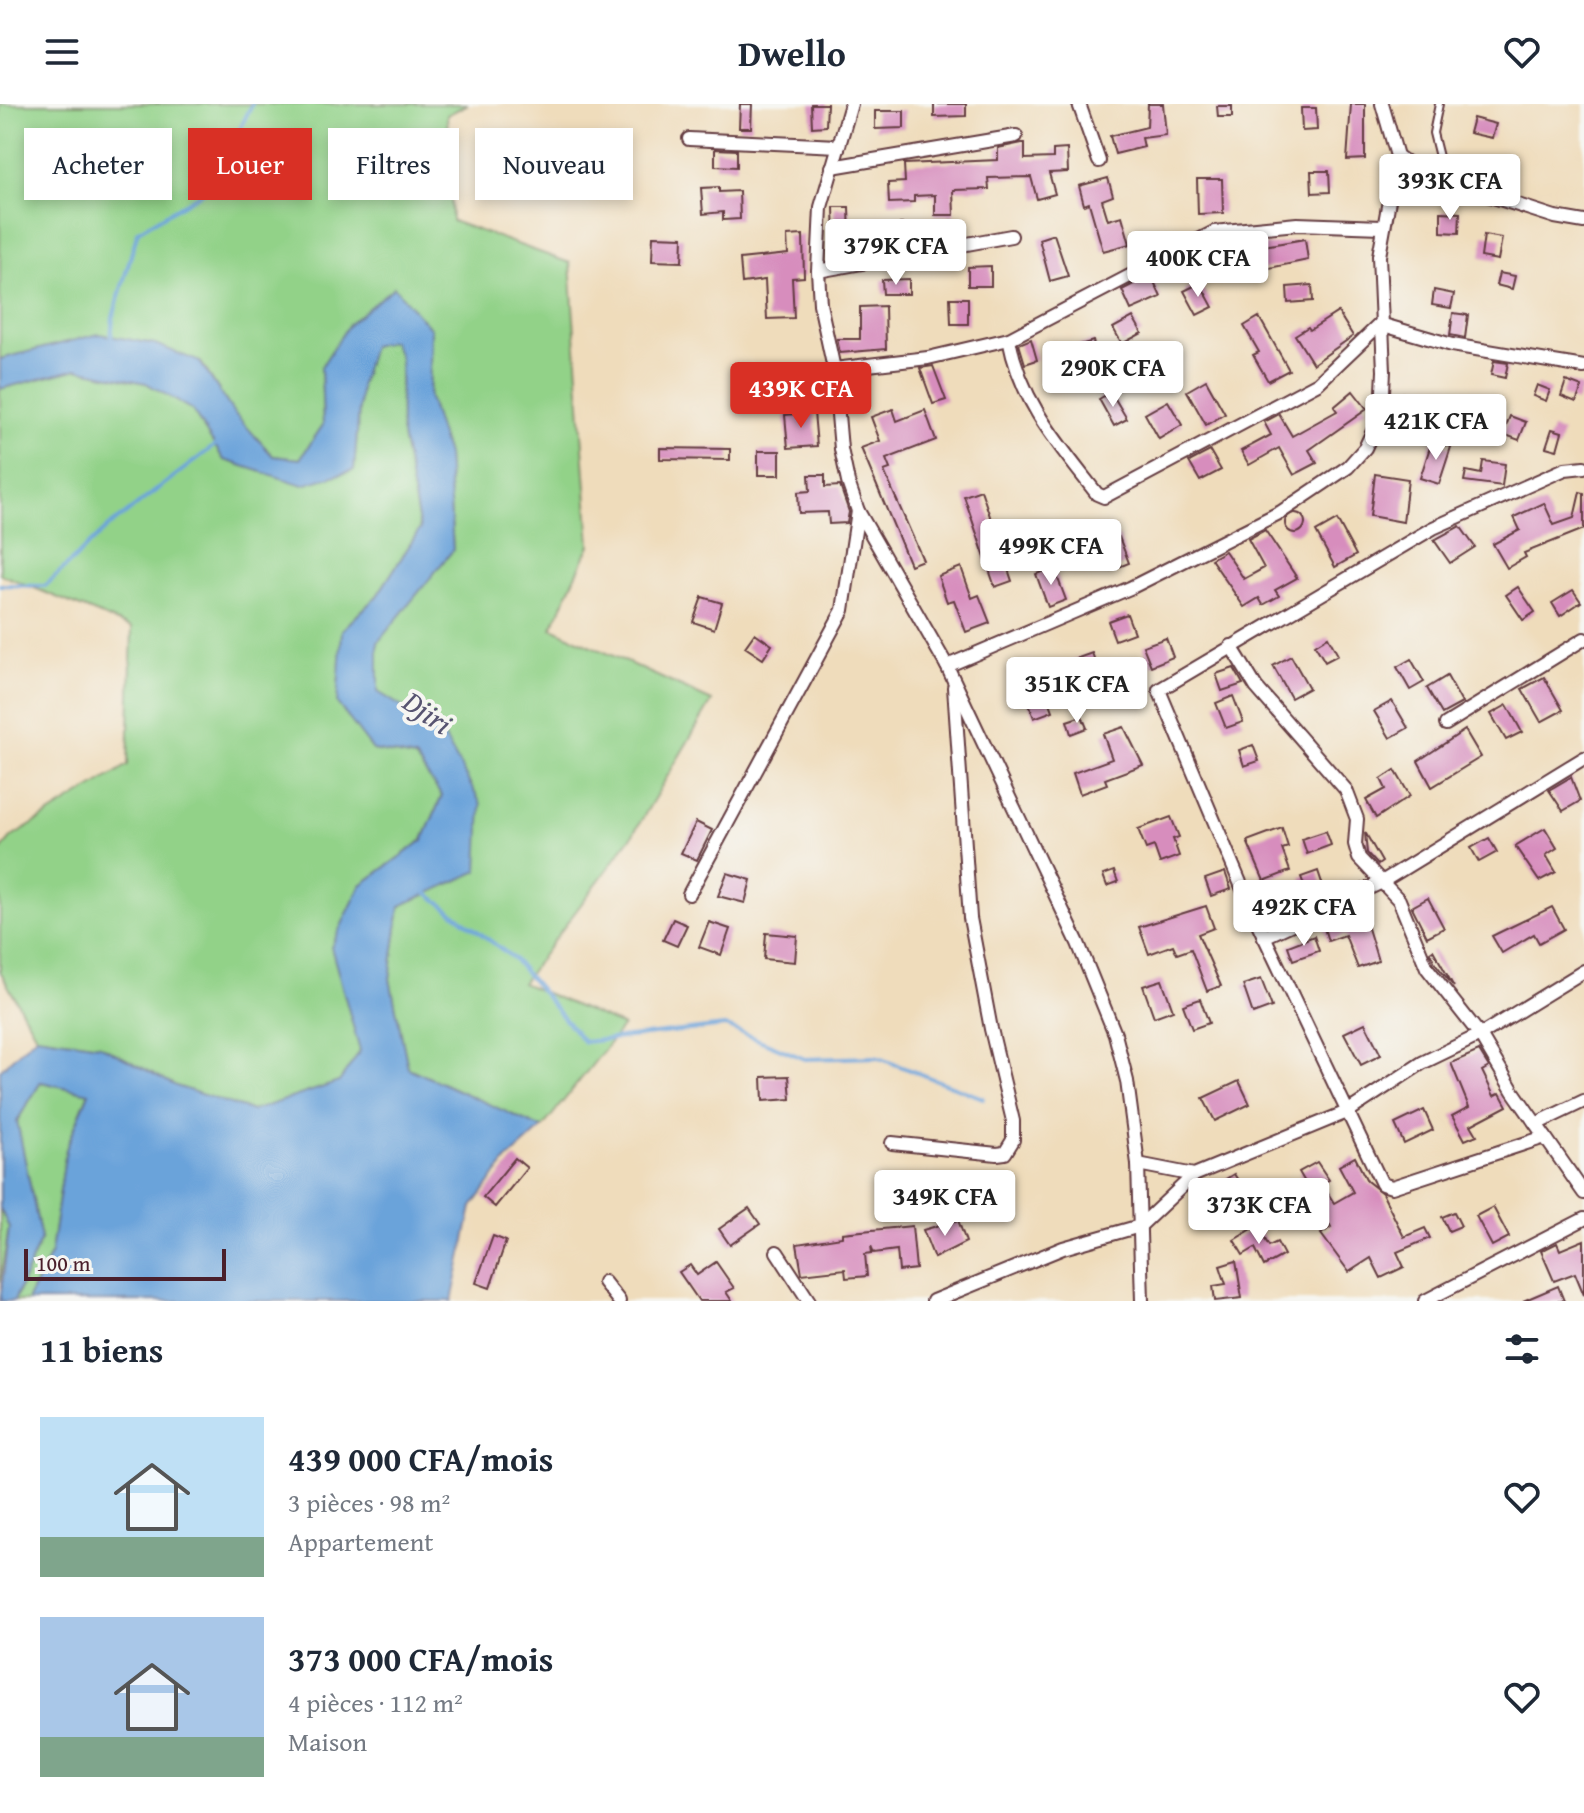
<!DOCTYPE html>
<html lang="fr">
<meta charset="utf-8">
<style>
:root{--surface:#fff;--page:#f6f6f7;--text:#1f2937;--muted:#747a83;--accent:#d93025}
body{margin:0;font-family:"Gentium Book Plus",serif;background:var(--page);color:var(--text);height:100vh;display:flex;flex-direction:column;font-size:30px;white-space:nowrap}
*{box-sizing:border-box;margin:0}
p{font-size:26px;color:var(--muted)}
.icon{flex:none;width:44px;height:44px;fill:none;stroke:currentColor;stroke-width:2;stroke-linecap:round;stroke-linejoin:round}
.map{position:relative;height:1197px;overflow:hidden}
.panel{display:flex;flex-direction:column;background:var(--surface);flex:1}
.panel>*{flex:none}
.guide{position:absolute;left:24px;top:24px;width:800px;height:72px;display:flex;gap:16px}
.scale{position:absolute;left:24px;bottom:20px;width:202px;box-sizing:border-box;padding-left:8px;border:4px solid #4a1f2b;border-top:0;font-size:22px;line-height:28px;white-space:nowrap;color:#4a1f2b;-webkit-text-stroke:6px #f6f6f2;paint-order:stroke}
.price{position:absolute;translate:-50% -68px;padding:0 18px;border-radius:8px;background:#fff;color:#222;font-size:26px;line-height:52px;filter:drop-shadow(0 2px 4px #0008)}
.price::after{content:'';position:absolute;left:50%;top:48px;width:24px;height:18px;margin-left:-12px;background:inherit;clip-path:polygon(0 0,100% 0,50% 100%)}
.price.selected{background:var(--accent);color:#fff}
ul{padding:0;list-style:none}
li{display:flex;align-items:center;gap:24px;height:200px;padding:0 40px}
li span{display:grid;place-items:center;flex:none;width:224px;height:160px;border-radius:0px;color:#555}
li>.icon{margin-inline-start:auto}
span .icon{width:96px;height:96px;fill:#fffc;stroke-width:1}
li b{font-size:34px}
h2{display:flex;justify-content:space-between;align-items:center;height:96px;padding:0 40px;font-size:34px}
.tag{padding:0 28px;border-radius:0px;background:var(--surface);box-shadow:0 4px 12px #0003;font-size:28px;line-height:72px}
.tag.selected{background:var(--accent);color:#fff}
header{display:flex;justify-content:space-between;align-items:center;height:104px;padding:0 40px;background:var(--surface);font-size:36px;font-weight:700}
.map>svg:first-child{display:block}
</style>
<header><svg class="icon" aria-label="menu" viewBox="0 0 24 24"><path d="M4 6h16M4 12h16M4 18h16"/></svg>Dwello<svg class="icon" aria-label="heart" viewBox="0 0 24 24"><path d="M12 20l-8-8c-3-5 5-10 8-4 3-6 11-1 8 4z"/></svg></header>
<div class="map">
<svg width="1584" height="1197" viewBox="0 0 1584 1197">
<rect width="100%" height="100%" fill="#f6f6f2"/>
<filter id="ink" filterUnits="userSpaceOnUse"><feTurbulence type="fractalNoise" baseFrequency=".0125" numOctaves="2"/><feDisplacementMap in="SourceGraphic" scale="16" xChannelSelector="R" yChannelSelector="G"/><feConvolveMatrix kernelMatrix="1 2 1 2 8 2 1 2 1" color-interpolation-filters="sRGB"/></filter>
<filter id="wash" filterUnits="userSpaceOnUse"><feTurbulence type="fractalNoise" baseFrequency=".006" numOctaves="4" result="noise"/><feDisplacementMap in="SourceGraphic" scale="32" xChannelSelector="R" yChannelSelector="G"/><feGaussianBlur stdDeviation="1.8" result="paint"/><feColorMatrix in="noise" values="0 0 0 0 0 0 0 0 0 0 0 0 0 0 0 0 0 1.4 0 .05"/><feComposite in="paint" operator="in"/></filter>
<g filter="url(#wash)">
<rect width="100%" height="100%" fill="#efdcbb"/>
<!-- green -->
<g fill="#92d288" stroke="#6e785a" stroke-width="2">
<path d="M0,0H468L447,11L452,117L570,159L590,441L552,524L712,597L632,732L522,879L623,922L542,1024L408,964L390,875L400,802L478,767L441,628L378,588L377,538L453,446L447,351L429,294L431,225L394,184L321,263L323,321L300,355L273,352L233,308L201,258L99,230L0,255Z"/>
<path d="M392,237L400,253L401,326L420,425L377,492L342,526L373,646L415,654L442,692L423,736L361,781L332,843L361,947L339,978L252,1007L176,982L100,941L36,932L0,867V747L12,733L128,661L132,524L0,470V285L77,265L146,279L192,306L224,356L354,366L361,280L372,242Z"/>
<path d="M41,978L89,988L66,1045L51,1149L27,1197H14L41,1135L17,1017Z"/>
<path d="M0,1105L9,1123L0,1178Z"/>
</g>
<!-- water -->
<path fill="#6ba3da" stroke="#5a6182" stroke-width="2" d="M394,183L431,225L429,294L447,351L453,446L378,538V588L441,627L481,700L478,767L400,802L390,875L408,964L542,1024L507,1056L472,1103L452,1197H27L51,1149L66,1045L89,989L41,978L17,1017L41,1135L14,1197H0L9,1124L0,1104V966L36,932L100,941L176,982L252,1007L339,978L360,947L331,843L361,781L423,736L442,692L415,654L373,646L337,599L342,526L377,492L420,425L401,326L400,253L392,237L372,242L361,280L354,366L303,381L224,356L192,306L146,279L77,265L0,285V255L99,230L155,240L200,258L233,308L273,352L300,355L323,321L321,263L349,220Z"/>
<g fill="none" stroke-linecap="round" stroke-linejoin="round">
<!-- stream -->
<g stroke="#6ba3da" stroke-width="4">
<path d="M111,234L113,213L138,127L212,83L252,0"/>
<path d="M0,481L45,482L107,424L218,339"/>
<path d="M426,788L513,854L584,938L725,922L805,955L876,953L983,994"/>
</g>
</g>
<g id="blocks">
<!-- building -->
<g fill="#d78dbd">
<path d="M740,0H752L751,24H739Z"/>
<path d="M811,0H827L826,22L812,23Z"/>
<path d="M934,0H966V12L934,13Z"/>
<path d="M1148,0H1163L1166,31L1142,34L1144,43L1115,50L1110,32L1147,23Z"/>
<path d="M1351,0H1365V55L1347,56Z"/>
<path d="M1217,2H1232V13H1218Z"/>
<path d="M1301,4H1316L1317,26L1302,27Z"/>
<path d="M875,7H904V24L875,25Z"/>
<path d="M1473,14L1496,20L1492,34L1469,29Z"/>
<path d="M1022,39H1025V55L1053,54V46L1067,45L1068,68L1049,69L1055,90L1037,95L1031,73L988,74L989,85L953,86L954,111H935V91L914,92V98L889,99L888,79L905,78L904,60L998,56V44Z"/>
<path d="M715,45L737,46V63L715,62Z"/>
<path d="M1311,67H1329L1330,88L1312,89Z"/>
<path d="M1108,74L1113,92L1102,96L1108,116L1122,112L1130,140L1103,147L1089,99L1084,101L1079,82Z"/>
<path d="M1197,75H1222L1223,109L1198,110Z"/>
<path d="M719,83V88L739,87L740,115L723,116V108L703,110L701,84Z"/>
<path d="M834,103H849L850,135H835Z"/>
<path d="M1441,108L1460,109L1459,129L1441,128Z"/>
<path d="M900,120H920V138H901Z"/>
<path d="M1054,130L1068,172L1050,177L1039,135Z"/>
<path d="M803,131L804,173L792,174L794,214L767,215L765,176L742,179L740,155L788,150L787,132Z"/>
<path d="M1484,131L1502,134L1498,156L1481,153Z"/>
<path d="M653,132L683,133L682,158L652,157Z"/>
<path d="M1305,135L1308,156L1250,168L1246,145Z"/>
<path d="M1228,136L1232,145L1221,150L1227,167L1202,176L1198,164L1204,162L1198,147L1217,137Z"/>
<path d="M991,162V182H968V163Z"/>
<path d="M1499,169L1515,172L1512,185L1496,181Z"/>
<path d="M1151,171L1161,193L1131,206L1122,186Z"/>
<path d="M909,175V190H883L882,176Z"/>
<path d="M1200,179L1213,203L1197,211L1184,187Z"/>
<path d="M1312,181L1313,197L1288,199L1287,183Z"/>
<path d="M1434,186L1454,190L1451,204L1432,201Z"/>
<path d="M950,194H968V220H951Z"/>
<path d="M885,202L886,245L840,249L837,235H860V203Z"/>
<path d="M1338,208L1353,232L1313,260L1295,231L1308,223L1310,226Z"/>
<path d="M1453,209L1468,211L1465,234L1450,231Z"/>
<path d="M1133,213L1142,229L1122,240L1113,224Z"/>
<path d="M1259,213L1289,266L1268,277L1253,251L1259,248L1244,222Z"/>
<path d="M1031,235L1037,256L1025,260L1019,240Z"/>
<path d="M1093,237L1101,265L1082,270L1074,243Z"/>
<path d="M1494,257L1508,259L1505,274L1491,271Z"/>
<path d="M933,262L946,296L933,300L920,264Z"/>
<path d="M776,267L777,305L757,306L756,268Z"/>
<path d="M862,271L863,304H846L844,273Z"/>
<path d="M1206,276L1225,310L1206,321L1187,287Z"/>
<path d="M1566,277L1582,283L1576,298L1561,292Z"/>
<path d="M1537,281L1550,286L1546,297L1533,292Z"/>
<path d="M1353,287L1367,305L1309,346L1317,359L1294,371L1279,344L1249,361L1241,347L1271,331L1264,318L1279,310L1292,332L1337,307L1334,303Z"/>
<path d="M1111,288L1127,315L1114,322L1099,295Z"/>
<path d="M1403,289L1416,292L1414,306L1400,303Z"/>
<path d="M1168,297L1182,321L1159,335L1145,310Z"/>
<path d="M893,305L897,317L925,306L936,336L886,355L890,365L884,367L923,456L910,461L861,344L880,337L871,313Z"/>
<path d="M814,308L817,342L788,344L785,311Z"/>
<path d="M1510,312L1526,318L1519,336L1503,330Z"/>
<path d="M1552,325L1562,328L1557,346L1546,343Z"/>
<path d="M1432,337L1451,343L1439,380L1420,374Z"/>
<path d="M660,344L730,345V356L660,355Z"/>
<rect x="758" y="347" width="22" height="24"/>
<path d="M1210,347L1221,366L1200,377L1189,358Z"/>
<path d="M1483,357L1505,360L1502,382L1464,377L1466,367L1481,370Z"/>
<path d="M1375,370L1408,375L1403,418L1370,412Z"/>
<path d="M809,371H825V383L840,382L849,408L847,419L829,420L828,408L799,409L798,388L810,387Z"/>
<path d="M981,386L1012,477L995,483L964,392Z"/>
<path d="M1580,388L1584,389V425L1524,449L1526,453L1507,464L1493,440L1520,426L1514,413L1544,399L1554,421L1574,414Z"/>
<circle cx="1295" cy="419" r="10"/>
<path d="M1337,416L1356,451L1335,463L1316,428Z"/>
<path d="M1460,422L1475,443L1450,459L1434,436Z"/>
<path d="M1265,426L1297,474L1275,486L1279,492L1263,501L1259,494L1244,503L1211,455L1225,447L1244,475L1264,464L1248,435Z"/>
<path d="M1119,433L1129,459L1109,467L1099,440Z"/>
<path d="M961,463L972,494L979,491L990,519L966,528L954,496L947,498L938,472Z"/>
<path d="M1054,464L1066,496L1048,503L1036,470Z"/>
<path d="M1518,483L1535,508L1523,516L1506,491Z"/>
<path d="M1573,486L1581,498L1560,512L1552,499Z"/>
<path d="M702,493L722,499L714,525L693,518Z"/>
<path d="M1127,510L1134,529L1115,536L1108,517Z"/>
<path d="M755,529L772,541L763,555L745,543Z"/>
<path d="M1328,533L1338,551L1325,558L1315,541Z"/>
<path d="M1166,534L1173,553L1151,562L1143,542Z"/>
<path d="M1092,549L1105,583L1076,593L1064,559Z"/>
<path d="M1291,552L1309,584L1291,594L1273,562Z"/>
<path d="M1411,555L1424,578L1410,586L1397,563Z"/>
<path d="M1234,564L1243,580L1222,587L1216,570Z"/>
<path d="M1039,569L1053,607L1034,614L1020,576Z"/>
<path d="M1447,572L1462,599L1442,610L1427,584Z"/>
<path d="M1544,573L1563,606L1541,618L1522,585Z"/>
<path d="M1233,592L1243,618L1226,624L1216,599Z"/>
<path d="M1392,597L1408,624L1390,634L1374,607Z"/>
<path d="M1507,601L1522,628L1506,636L1491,610Z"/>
<path d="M1082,612L1087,624L1071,630L1067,617Z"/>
<path d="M1124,623L1143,661L1105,675L1107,680L1080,690L1073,669L1112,655L1103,630Z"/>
<path d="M1465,626L1481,653L1432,683L1418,657Z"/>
<path d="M1253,641L1259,657L1244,662L1239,646Z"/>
<path d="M1395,666L1410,692L1376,714L1366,696L1386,685L1381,675Z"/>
<path d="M1571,673L1580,697L1563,707L1549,686Z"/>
<path d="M1171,713L1179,733L1173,735L1179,752L1160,759L1154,742L1146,745L1138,725Z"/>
<path d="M696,718L712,726L697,756L681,749Z"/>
<path d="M1282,724L1288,743L1282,745L1290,767L1264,777L1247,737Z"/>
<path d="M1545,724L1557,744L1546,751L1556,768L1539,777L1515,742Z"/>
<path d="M1326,727L1331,741L1307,750L1302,735Z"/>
<path d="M1365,728L1382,758L1378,761L1367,749Z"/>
<path d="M1489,734L1497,748L1479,758L1471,744Z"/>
<path d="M1114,767L1118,778L1107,782L1103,771Z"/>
<path d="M1318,767L1325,788L1309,794L1301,773Z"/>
<path d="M1225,768L1231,785L1211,792L1205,775Z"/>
<path d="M727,769L751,776L745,799L718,792Z"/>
<path d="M1428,794L1444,824L1427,833L1412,803Z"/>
<path d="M1360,798L1378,857L1358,864L1345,831L1328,837L1323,821L1346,813L1343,806Z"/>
<path d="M1206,802L1214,824L1198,830L1221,882L1207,887L1191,845L1177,850L1173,841L1149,850L1139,823Z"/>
<path d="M1552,803L1564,825L1539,839L1534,830L1502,849L1492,832Z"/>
<path d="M673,815L687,821L677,842L663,836Z"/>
<path d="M709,818L730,825L721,851L699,843Z"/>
<path d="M766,829L797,832L795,858L764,855Z"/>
<path d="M1314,832L1319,847L1293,856L1288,842Z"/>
<path d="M1433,846L1454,883L1435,859L1430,848Z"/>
<path d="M1261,875L1272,903L1253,910L1243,881Z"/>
<path d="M1162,876L1173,906L1154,913L1143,882Z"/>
<path d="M1200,895L1209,919L1192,925L1183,901Z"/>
<path d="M1365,919L1381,951L1361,961L1344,929Z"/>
<path d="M1479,947L1489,963L1482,967L1494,992L1500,989L1507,1002L1471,1021L1477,1031L1465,1036L1452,1012L1469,1003L1451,959Z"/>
<path d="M789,972L791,995L763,997L762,973Z"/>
<path d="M1239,977L1250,1000L1215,1017L1203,994Z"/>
<path d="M1424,1006L1433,1026L1404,1040L1395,1020Z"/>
<path d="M1355,1053L1367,1077L1382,1089L1404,1133L1425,1124L1430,1134L1397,1148L1404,1163L1381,1174L1371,1154L1349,1168L1321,1130L1331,1123L1299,1068L1317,1058L1329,1076L1322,1080L1334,1099L1353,1088L1339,1062Z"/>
<path d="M515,1054L527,1064L495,1103L483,1093Z"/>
<path d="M1234,1070L1252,1098L1222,1117L1204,1089Z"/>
<path d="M1493,1103L1509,1133L1492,1142L1476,1112Z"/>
<path d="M749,1104L760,1120L730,1141L719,1125Z"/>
<path d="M1454,1108L1461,1122L1449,1127L1442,1113Z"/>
<path d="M958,1116L966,1138L934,1154L923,1126Z"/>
<path d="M912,1122L916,1165L899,1167L897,1146L874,1149L871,1142L872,1149L865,1150L867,1172L846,1174L845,1165L802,1170L797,1140L842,1133V1129Z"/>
<path d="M1257,1122L1269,1142L1277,1138L1284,1151L1264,1162L1255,1144L1243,1151L1234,1136Z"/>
<path d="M493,1132L506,1137L490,1184L476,1179Z"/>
<path d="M1584,1136V1191L1575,1169L1554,1177L1541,1147L1557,1139L1560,1146Z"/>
<path d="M1236,1157L1242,1194L1215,1197L1213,1182L1226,1180L1220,1162Z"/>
<path d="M716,1158L734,1184L726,1188L732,1197H699L679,1168L690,1161L697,1171Z"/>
<path d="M1558,1182L1564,1197H1523Z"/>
</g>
</g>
</g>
<g filter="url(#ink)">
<use href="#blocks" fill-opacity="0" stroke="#633b41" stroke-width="2"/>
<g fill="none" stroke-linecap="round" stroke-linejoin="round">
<defs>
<path id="service" d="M1439,0L1433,29L1443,69"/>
<g id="minor">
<path d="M851,0L821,103L818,167L820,200L834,265L841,345L848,378L858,407L947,562L1078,839L1115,930L1127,977L1138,1060L1142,1197"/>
<path d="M1079,0L1099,57"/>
<path d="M689,35L838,42"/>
<path d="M1397,52L1411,62L1443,69L1490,92L1555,113L1584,118"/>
<path d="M832,63L1016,32"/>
<path d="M818,167L1011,132"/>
<path d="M1009,235C1021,299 1059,341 1097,390L1104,393L1318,279L1380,220L1452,241L1584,263"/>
<path d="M834,265L928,254L1009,235L1214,128L1297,120L1382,123"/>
<path d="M1231,542L1256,583L1346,686L1357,715L1355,740L1359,754L1399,796L1427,864L1480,931L1513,987L1584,1089"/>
<path d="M947,562L1130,484L1281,408L1348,363L1365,344L1382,308L1384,267L1379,152L1397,52L1382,0"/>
<path d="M1446,620L1584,535"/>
<path d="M689,790L843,506L858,407"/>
<path d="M1264,833L1380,779L1584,654"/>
<path d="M1538,1019L1584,997"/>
<path d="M1545,1033L1392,1083L1382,1080L1252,807L1159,586L1433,424L1565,365L1584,363"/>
<path d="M892,1039L997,1050L1005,1049L1013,1036V1017L991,925L970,814L954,583"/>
<path d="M1138,1060L1194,1071L1347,1008L1422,959L1480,931L1584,867"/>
<path d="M777,1148L809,1197"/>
<path d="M604,1178L619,1197"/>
<path d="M933,1197L1063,1144L1140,1122L1194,1071"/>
<path d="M1425,1197L1584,1115"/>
</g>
</defs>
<!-- service casing -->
<use href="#service" stroke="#633b41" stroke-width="10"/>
<!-- minor casing -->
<use href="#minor" stroke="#633b41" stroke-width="16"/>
<!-- service -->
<use href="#service" stroke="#fff" stroke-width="6"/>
<!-- minor -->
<use href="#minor" stroke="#fff" stroke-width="12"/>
</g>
</g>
<g text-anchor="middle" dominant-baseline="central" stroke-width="8" stroke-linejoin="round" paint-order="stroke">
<!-- water labels -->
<g font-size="30" font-style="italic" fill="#575471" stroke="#f6f6f2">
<text transform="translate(428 608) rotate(35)">Djiri</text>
</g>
</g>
</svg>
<div class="scale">100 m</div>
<b class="price" style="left:1450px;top:118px">393K CFA</b>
<b class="price" style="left:896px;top:183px">379K CFA</b>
<b class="price" style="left:1198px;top:195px">400K CFA</b>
<b class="price" style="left:1113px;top:305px">290K CFA</b>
<b class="price selected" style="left:801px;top:326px">439K CFA</b>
<b class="price" style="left:1436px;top:358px">421K CFA</b>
<b class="price" style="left:1051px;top:483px">499K CFA</b>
<b class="price" style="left:1077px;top:621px">351K CFA</b>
<b class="price" style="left:1304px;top:844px">492K CFA</b>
<b class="price" style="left:945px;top:1134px">349K CFA</b>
<b class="price" style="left:1259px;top:1142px">373K CFA</b>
<div class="guide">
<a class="tag">Acheter</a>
<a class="tag selected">Louer</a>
<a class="tag">Filtres</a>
<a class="tag">Nouveau</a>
</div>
</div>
<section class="panel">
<h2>11 biens<svg class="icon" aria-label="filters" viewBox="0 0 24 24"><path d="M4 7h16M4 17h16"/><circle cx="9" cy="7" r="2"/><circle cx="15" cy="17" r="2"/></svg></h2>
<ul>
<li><span style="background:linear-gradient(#bfe0f5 75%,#7fa58c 0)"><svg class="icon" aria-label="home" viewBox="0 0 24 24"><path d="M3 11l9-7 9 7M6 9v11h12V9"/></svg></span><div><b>439 000 CFA/mois</b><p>3 pièces · 98 m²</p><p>Appartement</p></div><svg class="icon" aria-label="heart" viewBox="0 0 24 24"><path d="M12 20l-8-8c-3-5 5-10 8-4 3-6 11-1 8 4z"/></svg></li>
<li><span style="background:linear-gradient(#a9c7e8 75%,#7fa58c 0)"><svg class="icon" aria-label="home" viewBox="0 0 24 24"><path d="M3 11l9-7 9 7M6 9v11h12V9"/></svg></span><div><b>373 000 CFA/mois</b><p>4 pièces · 112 m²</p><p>Maison</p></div><svg class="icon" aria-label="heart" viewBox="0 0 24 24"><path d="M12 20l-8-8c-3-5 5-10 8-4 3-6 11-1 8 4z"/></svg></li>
</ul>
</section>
